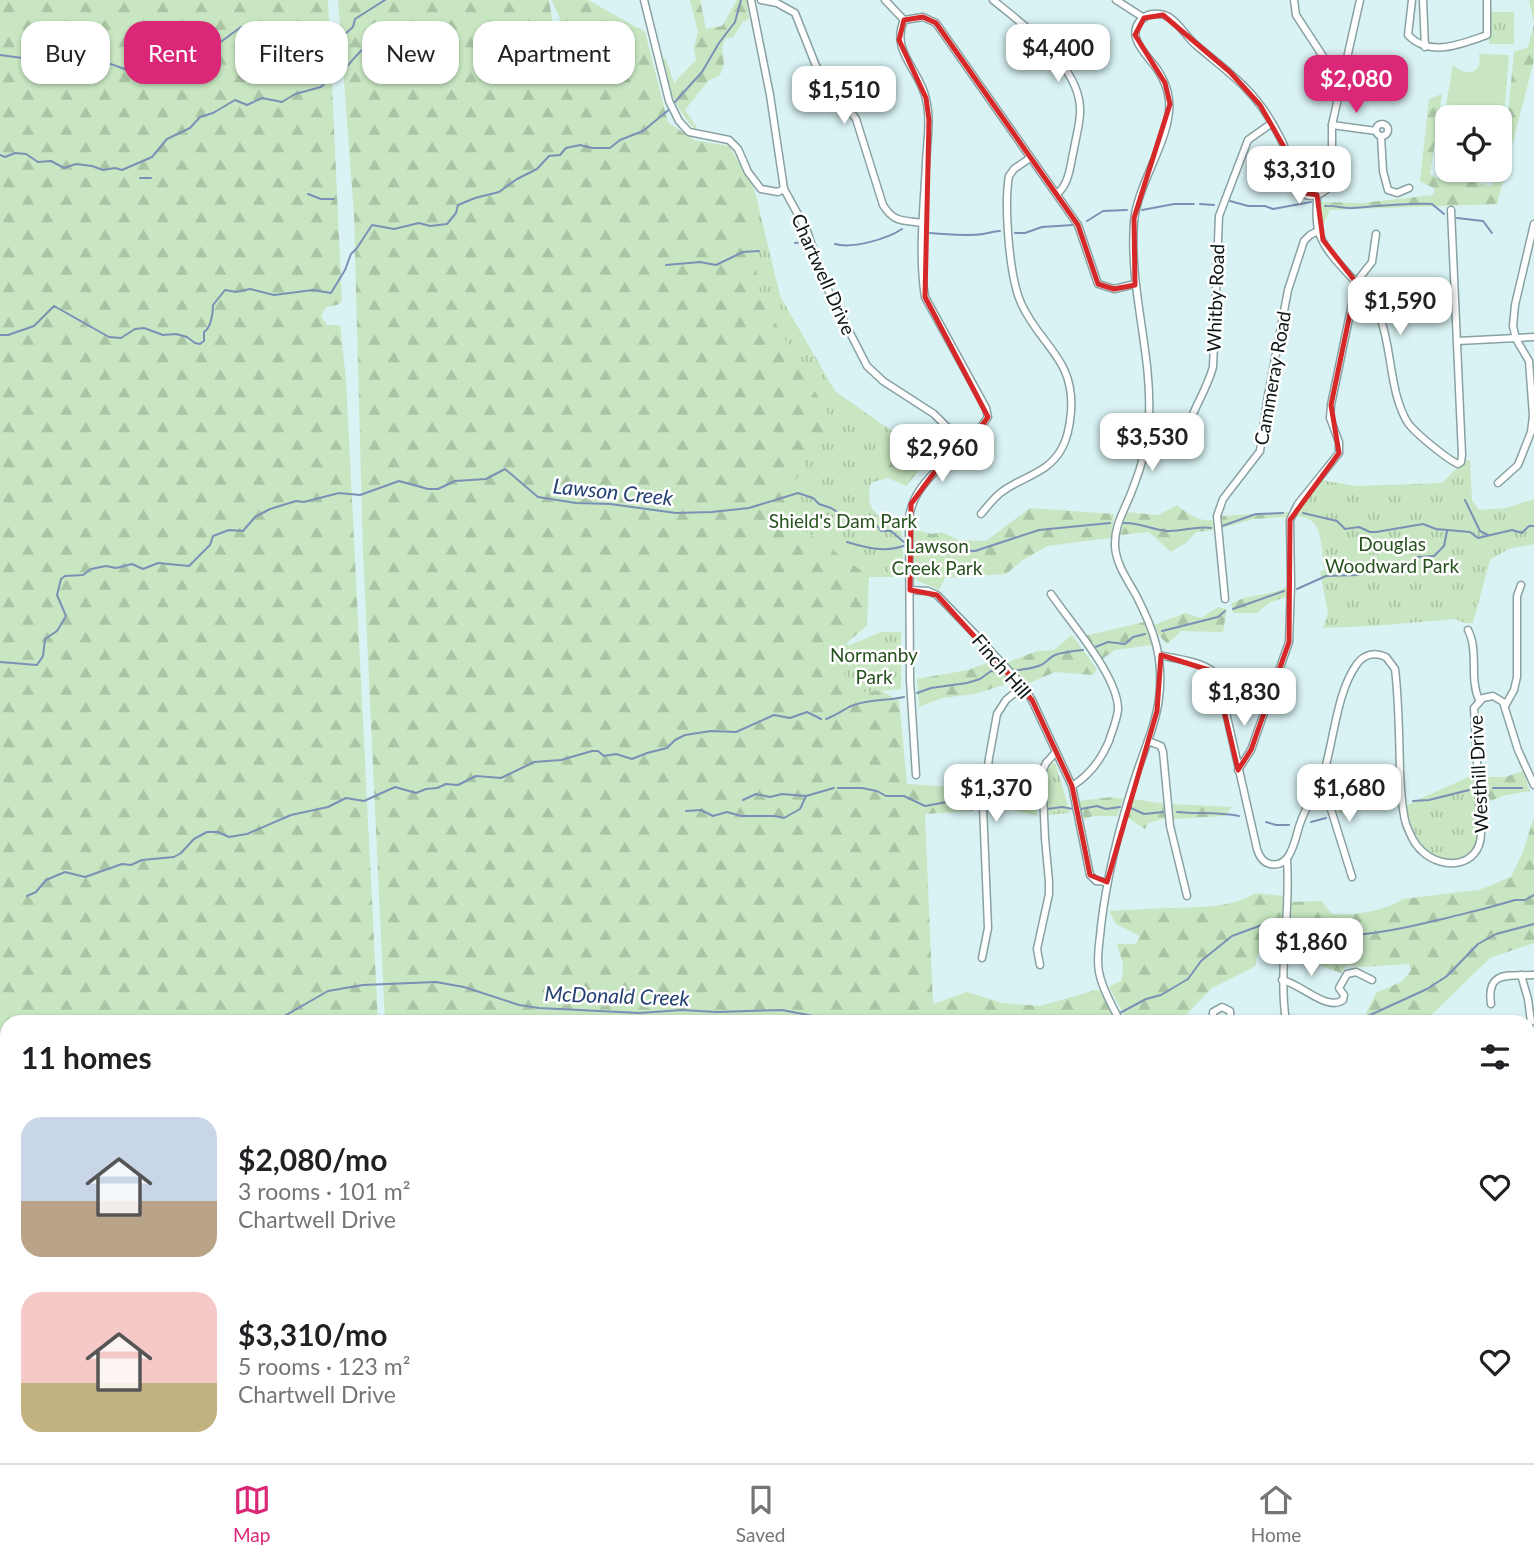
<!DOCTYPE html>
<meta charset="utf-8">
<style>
:root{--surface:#fff;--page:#f2f2f2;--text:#202124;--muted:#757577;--line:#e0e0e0;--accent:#db2777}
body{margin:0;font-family:Lato,sans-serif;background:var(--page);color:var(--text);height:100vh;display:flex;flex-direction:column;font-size:26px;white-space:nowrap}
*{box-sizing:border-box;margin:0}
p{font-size:23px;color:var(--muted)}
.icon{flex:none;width:38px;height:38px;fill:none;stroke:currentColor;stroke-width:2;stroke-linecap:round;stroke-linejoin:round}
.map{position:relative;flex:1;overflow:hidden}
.sheet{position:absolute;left:0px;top:1015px;width:1535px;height:448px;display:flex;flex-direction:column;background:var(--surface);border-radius:21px 21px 0 0;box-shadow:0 2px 5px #0004}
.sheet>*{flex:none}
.hud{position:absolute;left:21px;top:21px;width:700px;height:63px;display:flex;gap:14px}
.buttons{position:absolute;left:1435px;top:105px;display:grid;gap:14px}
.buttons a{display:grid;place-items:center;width:77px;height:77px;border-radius:14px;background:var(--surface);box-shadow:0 2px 5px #0004;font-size:35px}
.price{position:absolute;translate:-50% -60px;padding:0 16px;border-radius:14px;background:#fff;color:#222;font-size:23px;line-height:46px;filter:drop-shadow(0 2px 4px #0008)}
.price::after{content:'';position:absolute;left:50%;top:42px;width:21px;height:16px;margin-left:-10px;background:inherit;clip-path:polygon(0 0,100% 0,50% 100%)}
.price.current{background:var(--accent);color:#fff}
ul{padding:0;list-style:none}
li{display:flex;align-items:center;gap:21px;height:175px;padding:0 21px}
li span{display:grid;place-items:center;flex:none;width:196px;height:140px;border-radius:21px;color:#555}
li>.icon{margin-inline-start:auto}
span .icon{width:84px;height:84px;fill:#fffc;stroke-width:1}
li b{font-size:30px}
h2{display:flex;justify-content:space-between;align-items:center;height:84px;padding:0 21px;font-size:30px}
.pill{padding:0 24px;border-radius:21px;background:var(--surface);box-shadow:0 2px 5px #0004;font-size:24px;line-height:63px}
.pill.current{background:var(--accent);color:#fff}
.tab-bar{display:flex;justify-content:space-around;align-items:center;height:98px;border-top:2px solid var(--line);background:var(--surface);font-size:19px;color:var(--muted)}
.tab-bar a{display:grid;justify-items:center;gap:4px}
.tab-bar .current{color:var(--accent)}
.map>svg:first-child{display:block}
</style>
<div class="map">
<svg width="1534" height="1463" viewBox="0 0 1534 1463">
<defs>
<pattern id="forest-firs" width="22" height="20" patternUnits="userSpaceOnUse" patternTransform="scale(1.75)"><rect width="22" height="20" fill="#c7e6c1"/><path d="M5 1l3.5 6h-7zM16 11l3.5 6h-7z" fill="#aac5a5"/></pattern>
<pattern id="park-tufts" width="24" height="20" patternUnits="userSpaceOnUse" patternTransform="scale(1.75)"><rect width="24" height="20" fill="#c7e6c1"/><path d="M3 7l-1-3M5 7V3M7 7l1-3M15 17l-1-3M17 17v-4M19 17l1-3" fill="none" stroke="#aac5a5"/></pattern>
</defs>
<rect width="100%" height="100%" fill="#d9f3f4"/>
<!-- grass -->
<path fill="#c7e6c1" d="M1479,54L1509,55L1503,131L1500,144V117H1447V152H1438L1453,65C1465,76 1483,76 1479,54Z"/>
<!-- forest -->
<g fill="url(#forest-firs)">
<path d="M0,0H328L342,301L337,305L326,307L321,316L327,325H340L346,379L378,1022H7V1456H378V1463H0Z"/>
<path d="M338,0H549L553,25H535L530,34L539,55C556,61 556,47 558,34C559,28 561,23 559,16C557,10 553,6 552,0H588L645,32L668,122L694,140L729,146L753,186L780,296L835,391L929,458L906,486L888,478L871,482C864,511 877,517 901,528L904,577H869L867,625L847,643L857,679L899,700L907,784L973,788L974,811L925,814L933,1004L967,992L1002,1003L1040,1006L1096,990L1101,991L1115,1022H385L363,552L354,215Z"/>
<path d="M690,0H700L706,29L722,26L737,0H747L749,19L742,23L733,37L725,39L722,47L724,64L720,75L708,81L685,110L697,127L695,130C675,106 668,91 661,60L666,59L674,83L696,60L694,47L698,32Z"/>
<path d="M1529,0H1534V60L1497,204L1330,210L1323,225L1320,222V202L1362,203L1433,195L1435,189L1420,181L1429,99L1442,94L1430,174L1444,181L1462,179L1492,186L1497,170H1500V157L1506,133L1514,52L1528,47L1534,24Z"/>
<path d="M1177,505C1187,513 1199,522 1212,520L1214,530L1196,532L1187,542L1171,552L1149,532L1120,535L1127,512L1158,515Z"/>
<path d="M1030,508L1114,514L1111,538L1047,546L1023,560L1006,574L945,578L939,590L914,579L912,529L932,534L942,532L958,540L986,541Z"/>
<path d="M1290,512L1288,517L1254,519L1219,529L1220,516Z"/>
<path d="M1289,586L1288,596L1269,603L1257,613H1233L1231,604C1247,593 1270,597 1289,586Z"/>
<path d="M1218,607L1227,609L1223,632L1181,631L1167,644L1159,635L1154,625L1185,613L1201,618Z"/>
<path d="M1144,622L1152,645L1115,650L1101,660L1084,636Z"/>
<path d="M1072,635L1097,669L1093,675L1055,672L1027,684L1006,663L1037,651L1054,650Z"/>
<path d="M992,661L1013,682L975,694L942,698L919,707L917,679L968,670Z"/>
<path d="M1523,771L1530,791L1506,795L1483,804V777H1505Z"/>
<path d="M989,784L1016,792L1035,795L1037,816L985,803Z"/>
<path d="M1395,792L1396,804L1338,814L1335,807L1360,804L1368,796Z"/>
<path d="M1112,797L1123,799L1117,816H1093L1084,819L1079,801Z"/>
<path d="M1133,799L1166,804V818L1149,823L1145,829L1128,818Z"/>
<path d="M1173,804L1232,807L1225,816L1174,819Z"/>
<path d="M1534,817V943L1490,958L1424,1022H1362L1376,993L1401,982L1411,971L1409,964L1362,967L1347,965L1341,973L1288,953V902L1321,901L1332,914C1354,916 1385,911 1403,899L1479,890L1511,877L1523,852Z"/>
<path d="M1256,893L1283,896L1281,946L1263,944L1256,959V966L1212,988L1184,1017L1177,1022H1128L1109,987L1121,981C1126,960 1121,962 1117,944H1136L1140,936L1116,924L1109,911C1131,910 1153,908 1175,908C1205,907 1229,908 1256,893Z"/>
<path d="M384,1456H832L830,1463H385Z"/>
<path d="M945,1456H1049L1046,1463H946Z"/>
</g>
<!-- park -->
<g fill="url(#park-tufts)">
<rect x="1489" y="12" width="25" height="32"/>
<path d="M755,192L780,296L823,372L835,392L895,433V444L879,465L876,480L871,482C864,511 877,518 901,528L904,577L869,576L790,520L785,491L805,469L802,457L838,431L761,298L747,215Z"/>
<path d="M1465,460H1470L1472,500L1479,510L1506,508L1534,499V544L1508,549L1490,560L1473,623H1464L1456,619L1373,626L1323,628L1328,613L1320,571L1325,570C1319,548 1327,516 1294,516L1321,480L1356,486L1442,483Z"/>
<path d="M881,632H901V689L852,693L835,651Z"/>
<path d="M1054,763L1056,765L1070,813L1047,815L1045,770L1049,764Z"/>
<path d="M1470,776H1475C1476,793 1482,833 1475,847C1471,854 1465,858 1458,859C1426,866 1411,830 1406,806C1428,794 1448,787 1470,776Z"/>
<path d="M820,1456H917L909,1463H818Z"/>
</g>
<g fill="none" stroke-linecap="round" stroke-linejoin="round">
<!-- stream -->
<g stroke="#7a91b6" stroke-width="2">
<path d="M0,55L58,63H67L71,59C81,62 90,59 100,61C115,64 126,71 140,74L154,68H174L188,64L200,51L209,45L222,41L241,27L248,28L251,35L258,39L284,33L298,36L345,34L353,27L355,19L385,0"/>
<path d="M333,76C347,70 349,63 358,54C367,44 381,40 393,38"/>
<path d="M674,103L702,72L719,43L735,22L741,0"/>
<path d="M0,155L5,157L15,153L26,154L38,162L51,161L64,168L76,164L92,166L103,170L115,168L122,170L152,157L167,139L190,128L200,117L213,113L235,100L247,105L262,98L282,102L295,94L321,87L330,77"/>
<path d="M140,178H151"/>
<path d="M308,194L321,199H334"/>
<path d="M1230,201L1248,206H1265L1273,209L1311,202"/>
<path d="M1200,204L1214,205"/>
<path d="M1325,206C1335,205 1343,209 1353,208C1379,206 1406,203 1432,204L1444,214"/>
<path d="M1142,210L1174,204H1194"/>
<path d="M1457,218L1483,221L1492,233"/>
<path d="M1087,221L1103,211L1127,210"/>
<path d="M930,233C948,234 965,237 983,234C989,233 994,231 1000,231"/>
<path d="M1015,233H1025L1042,227L1073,225"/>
<path d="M795,243L804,242"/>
<path d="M835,244C852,249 887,239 902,229"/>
<path d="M666,265L700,262L716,265L743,252L759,251"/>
<path d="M0,335H8L34,326L54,306L109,337L121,338L135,329L144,328L163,335L176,334L187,337L195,343L200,344L204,341V332C211,328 213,313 213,305L225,290L236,292L250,289L274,295L313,290L331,293L345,270L351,254L357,248L372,225L394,229L419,223L430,226L447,224L456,213L458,205L475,198L499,192L517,179L537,169L549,156L560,155L566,148L580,145L592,148H610L620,140L643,131L671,108"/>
<path d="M1465,500L1480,531L1488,535"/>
<path d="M1303,513L1337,521L1345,529L1359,527L1370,532H1376L1423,524L1436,529L1470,532L1478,538L1512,530L1522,533L1529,526H1534"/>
<path d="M1123,523C1139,522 1152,530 1167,531C1183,532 1197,525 1211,528"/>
<path d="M1222,526L1256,514L1283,513"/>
<path d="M847,542C867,548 886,553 906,545"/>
<path d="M910,544L927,549L975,551L1039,530L1110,523"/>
<path d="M1297,589L1326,576L1359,575L1370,570L1402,573L1406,572L1417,557L1434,556L1444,546L1447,531"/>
<path d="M1233,609L1284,591"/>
<path d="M1162,631L1218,617L1225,611"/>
<path d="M1093,648L1108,642L1125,644L1133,637L1145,634"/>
<path d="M0,662L37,665L43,656L45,639L57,631L66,616L57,595L61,579L65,576L83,575L91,569L106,566L116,568L132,564L143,569L158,563L189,566L210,545L213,536L229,530L243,531L255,517L270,509L296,501L304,502L339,493L360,495L399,481L428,489H438L455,481L486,479L505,469L538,497L576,503L610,504L676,513L712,512L749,508L798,493L813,498L819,504L831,508L845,517L856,521L866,519L878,527L881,531H891L905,543"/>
<path d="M1013,671C1023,669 1032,669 1041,665C1046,663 1050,657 1055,655C1063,652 1074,651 1083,650"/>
<path d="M917,693L931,688L967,683L980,679L991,671L1002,672"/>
<path d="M826,719C835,716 842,711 849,707C865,699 887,701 904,697"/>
<path d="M838,788H862L877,791L886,796H904L925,806L947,802L965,804L975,798"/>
<path d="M1493,788H1522"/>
<path d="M987,797H1001L1035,807"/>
<path d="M743,800L756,794L770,797L782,794L806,796L834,788"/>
<path d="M1413,801L1429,800L1469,790"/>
<path d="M1131,808L1144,814L1163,812"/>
<path d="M1047,809L1062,807L1073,809"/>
<path d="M1081,809L1097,806L1106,809L1120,807"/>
<path d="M686,811L701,810L713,816L727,812L741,816H775L784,818L800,809L806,796"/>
<path d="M1342,811L1358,806L1393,803"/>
<path d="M1177,812C1198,814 1218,812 1239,816"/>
<path d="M1266,822L1276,825H1289"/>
<path d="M1311,822L1326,818"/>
<path d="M27,896L36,892L46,880L65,872L85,877L122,864L131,865L142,860L174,857L181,853L194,839L207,832H218L229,837L247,834L291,815L328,807L346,798L364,801L395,787L416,793L426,789L437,788L446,784L458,785L476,776L501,778L534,762L561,760L592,751H598L604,756L616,754L632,759L647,753L667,748L675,740L685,735L711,731L736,732L774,715L790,718L807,712L821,719"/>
<path d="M1289,924C1340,946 1396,930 1447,918C1470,912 1493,907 1515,900H1525L1534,895"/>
<path d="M1118,1014L1146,999L1161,995L1188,979L1201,961L1232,936L1270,922L1283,923"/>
<path d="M1368,1016L1427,989L1447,976L1478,944L1496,934L1534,924"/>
<path d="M274,1022L328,991L363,985L436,982L464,987L519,1005L539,1008L639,1013L682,1010L717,1012L782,1010L844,1022"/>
<path d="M1094,1022L1113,1016"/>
<path d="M0,1118L7,1119"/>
<path d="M1,1225H7"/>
<path d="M0,1341L7,1337"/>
<path d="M335,1456H347"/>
<path d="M362,1456H369"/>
<path d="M293,1463L314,1457L328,1456"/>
</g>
<defs>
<g id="minor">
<path d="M644,0L669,101L679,121L689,132L729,140L738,149L748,172L761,189L778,192L784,189"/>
<path d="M751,0L770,95L784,189L807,231L825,284L867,366L883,381L934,414L955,435L961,436L978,431L988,417L986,408L925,297C918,253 924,207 926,163C927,142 931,120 926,99C920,70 890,51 904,20"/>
<path d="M761,0L777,3L795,13L816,66L856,119L883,205C894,223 903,220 923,223"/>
<path d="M885,0L904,20"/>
<path d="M993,0C1023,24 1078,65 1080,107C1081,121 1076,136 1074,149C1070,165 1070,183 1057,194"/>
<path d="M1116,0L1144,18"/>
<path d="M1294,0L1296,15L1326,61L1333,71L1343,74"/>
<path d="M1412,0L1408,35C1430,58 1461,44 1487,35V0"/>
<path d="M1423,0L1425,47"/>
<path d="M904,20L923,17L936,23L1078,225L1098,284L1114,289L1135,284"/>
<circle cx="1382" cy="130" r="6"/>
<path d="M1332,125L1376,131"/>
<path d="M1381,136L1383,171L1388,190L1397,193L1409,188"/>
<path d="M1317,195C1317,206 1315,222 1319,233C1331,266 1369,285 1381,320C1392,351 1390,395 1408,423C1415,433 1447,459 1458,464L1461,462L1462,455L1451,210"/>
<path d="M1357,281L1372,262L1376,234"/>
<path d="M1458,341L1534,337"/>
<path d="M1183,443C1188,416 1206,393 1213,367L1219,216L1248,140L1272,123"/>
<path d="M1498,483L1518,465L1531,432L1533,416L1529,361L1516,339L1513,326L1515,305L1534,224"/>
<path d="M981,514C988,506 994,497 1003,491C1024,476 1049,473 1062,448C1068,437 1070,424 1071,412C1075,358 1040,346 1021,303C1009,276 1004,205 1009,176L1014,169L1030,158"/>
<path d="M910,590L928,591L937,595L975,634L1023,686L1032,700L1072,786L1090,875L1096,881L1107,882"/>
<path d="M1051,594C1070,622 1119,677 1118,710C1117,720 1112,731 1109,741C1101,760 1090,775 1072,786"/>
<path d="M1225,599L1217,516L1223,499L1260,451L1267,401L1288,290L1304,241L1310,235L1318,231"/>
<path d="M1468,630C1479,651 1469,678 1479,700"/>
<path d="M1160,655C1178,660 1207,661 1218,677L1257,849C1259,856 1262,862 1270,864C1293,869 1295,835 1301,821C1307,804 1318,789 1324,772C1334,739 1337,691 1357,664C1364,654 1375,652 1386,657L1395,669C1399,702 1399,737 1400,770C1401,788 1401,806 1406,824C1410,834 1414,844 1422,851C1443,871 1480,867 1481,834L1474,708L1483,698L1493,696L1503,702L1518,750L1534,785"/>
<path d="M1505,706L1514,690L1517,677V596L1521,585"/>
<path d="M1148,741L1161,746L1163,752L1170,826L1187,896"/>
<path d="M1238,770L1251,750L1289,642L1291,585L1290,520L1298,504L1339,453V442L1330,418L1331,405L1352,304L1362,290"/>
<path d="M916,775L910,680L909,518C914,480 948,468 961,436"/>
<path d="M1317,790L1329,803L1352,877"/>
<path d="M982,958L988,928L983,806L989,758L997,714L1006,700L1023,686"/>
<path d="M1040,965L1037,949L1049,894V882L1045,838L1042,772L1046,763L1055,753"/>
<path d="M1521,975L1528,999L1531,1022"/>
<path d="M1282,980C1300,983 1327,1012 1343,1000L1344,995L1339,988L1347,974L1356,972L1372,980"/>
<path d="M1491,1004C1486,970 1509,976 1534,975"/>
<path d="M1120,1022C1113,1006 1102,990 1099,972C1096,957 1100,941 1101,926C1107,874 1120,824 1136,775C1144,750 1156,724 1159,698C1164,658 1154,630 1136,595C1127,579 1116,564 1115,546C1114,524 1126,508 1133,488C1142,466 1148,441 1149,417C1152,352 1129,289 1134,222C1137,183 1173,137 1169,100C1168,89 1163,78 1157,69C1147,55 1123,35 1143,18C1150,12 1162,13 1169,17C1180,24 1187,38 1197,46C1229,73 1254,89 1275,128C1278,134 1282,140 1284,146C1289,160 1288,180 1299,191C1310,201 1326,194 1332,182V125L1360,0"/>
<path d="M1213,1022V1012L1222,1007L1230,1011L1231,1022"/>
<path d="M1286,1022C1278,968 1291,914 1287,860"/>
<path d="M1528,1244L1534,1200"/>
<path d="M1327,1456V1463"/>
<path d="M858,1463V1456"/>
<path d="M902,1463L908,1456"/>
<path d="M1097,1463L1100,1456"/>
<path d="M1163,1463L1164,1456"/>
<path d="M1209,1463V1456"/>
<path d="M1267,1463V1456"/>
<path d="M1366,1463V1456"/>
<path d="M1406,1463L1409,1456"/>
<path d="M1441,1463V1456"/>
</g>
</defs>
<!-- minor casing -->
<use href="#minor" stroke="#89a1a2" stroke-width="9"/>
<!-- minor -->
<use href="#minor" stroke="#fff" stroke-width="6"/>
</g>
<!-- marked area -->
<path fill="none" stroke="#d62828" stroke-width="5" stroke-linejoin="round" d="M1163,15L1230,72L1260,105L1284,147L1293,182L1300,192L1317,195L1323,240L1362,290L1352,304L1331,405L1339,453L1290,520L1289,642L1251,750L1238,770L1215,672L1161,655L1157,711L1107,882L1090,875L1072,786L1032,700L937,595L910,590L911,504L961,436L978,431L988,417L925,297L929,120L926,98L899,40L904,20L923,17L936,23L1078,225L1098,284L1114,289L1135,285L1134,218L1170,104L1165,83L1135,35L1144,18Z"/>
<g text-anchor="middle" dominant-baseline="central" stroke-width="5" stroke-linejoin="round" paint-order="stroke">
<!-- street labels -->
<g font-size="19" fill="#0e1718" stroke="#fff">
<text transform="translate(824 274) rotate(66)">Chartwell Drive</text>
<text transform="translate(1215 298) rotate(-88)">Whitby Road</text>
<text transform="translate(1272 378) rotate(-80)">Cammeray Road</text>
<text transform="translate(1002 666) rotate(49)">Finch Hill</text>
<text transform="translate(1478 774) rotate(-93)">Westhill Drive</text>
</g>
<!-- park labels -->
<g font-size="19" fill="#27511e" stroke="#fff">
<text x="843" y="520">Shield's Dam Park</text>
<text x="1392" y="543">Douglas<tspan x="1392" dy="22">Woodward Park</tspan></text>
<text x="937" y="545">Lawson<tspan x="937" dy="22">Creek Park</tspan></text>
<text x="874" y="654">Normanby<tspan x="874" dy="22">Park</tspan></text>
</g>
<!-- water labels -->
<g font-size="21" font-style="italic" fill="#244173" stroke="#fff">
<text transform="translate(613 491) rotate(6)">Lawson Creek</text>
<text transform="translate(617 995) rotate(2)">McDonald Creek</text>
</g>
</g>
</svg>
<div class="buttons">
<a><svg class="icon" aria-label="locate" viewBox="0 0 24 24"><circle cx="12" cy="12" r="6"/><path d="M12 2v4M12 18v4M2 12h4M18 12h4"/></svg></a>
</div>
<b class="price" style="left:1058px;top:84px">$4,400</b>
<b class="price current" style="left:1356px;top:115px">$2,080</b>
<b class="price" style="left:844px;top:126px">$1,510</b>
<b class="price" style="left:1299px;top:206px">$3,310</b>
<b class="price" style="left:1400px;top:337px">$1,590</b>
<b class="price" style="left:1152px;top:473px">$3,530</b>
<b class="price" style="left:942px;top:484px">$2,960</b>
<b class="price" style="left:1244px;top:728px">$1,830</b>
<b class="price" style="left:996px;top:824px">$1,370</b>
<b class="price" style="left:1349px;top:824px">$1,680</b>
<b class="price" style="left:1311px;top:978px">$1,860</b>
<div class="hud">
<a class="pill">Buy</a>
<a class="pill current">Rent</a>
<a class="pill">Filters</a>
<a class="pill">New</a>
<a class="pill">Apartment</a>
</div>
<section class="sheet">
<h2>11 homes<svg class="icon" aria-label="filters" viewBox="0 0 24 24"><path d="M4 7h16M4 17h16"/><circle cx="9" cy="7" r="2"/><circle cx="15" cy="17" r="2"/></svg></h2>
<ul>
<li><span style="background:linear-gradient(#c9d6e8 60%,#b9a48a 0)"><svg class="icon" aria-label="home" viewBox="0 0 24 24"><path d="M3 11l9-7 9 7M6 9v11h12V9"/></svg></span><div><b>$2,080/mo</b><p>3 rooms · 101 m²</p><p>Chartwell Drive</p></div><svg class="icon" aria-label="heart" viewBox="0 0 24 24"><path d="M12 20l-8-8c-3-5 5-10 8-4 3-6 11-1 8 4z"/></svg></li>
<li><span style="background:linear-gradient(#f6c9c9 65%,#c2b280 0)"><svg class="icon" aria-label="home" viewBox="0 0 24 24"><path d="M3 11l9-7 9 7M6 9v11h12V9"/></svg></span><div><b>$3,310/mo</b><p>5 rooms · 123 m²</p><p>Chartwell Drive</p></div><svg class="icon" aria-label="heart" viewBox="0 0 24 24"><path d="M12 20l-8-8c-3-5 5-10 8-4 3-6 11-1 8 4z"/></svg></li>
</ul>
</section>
</div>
<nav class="tab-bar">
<a class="current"><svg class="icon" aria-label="map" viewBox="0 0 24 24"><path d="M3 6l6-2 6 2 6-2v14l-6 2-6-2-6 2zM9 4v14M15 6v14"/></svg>Map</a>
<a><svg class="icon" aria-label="saved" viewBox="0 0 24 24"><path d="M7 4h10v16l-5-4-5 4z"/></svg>Saved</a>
<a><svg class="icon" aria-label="home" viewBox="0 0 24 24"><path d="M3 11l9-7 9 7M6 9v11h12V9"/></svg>Home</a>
</nav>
